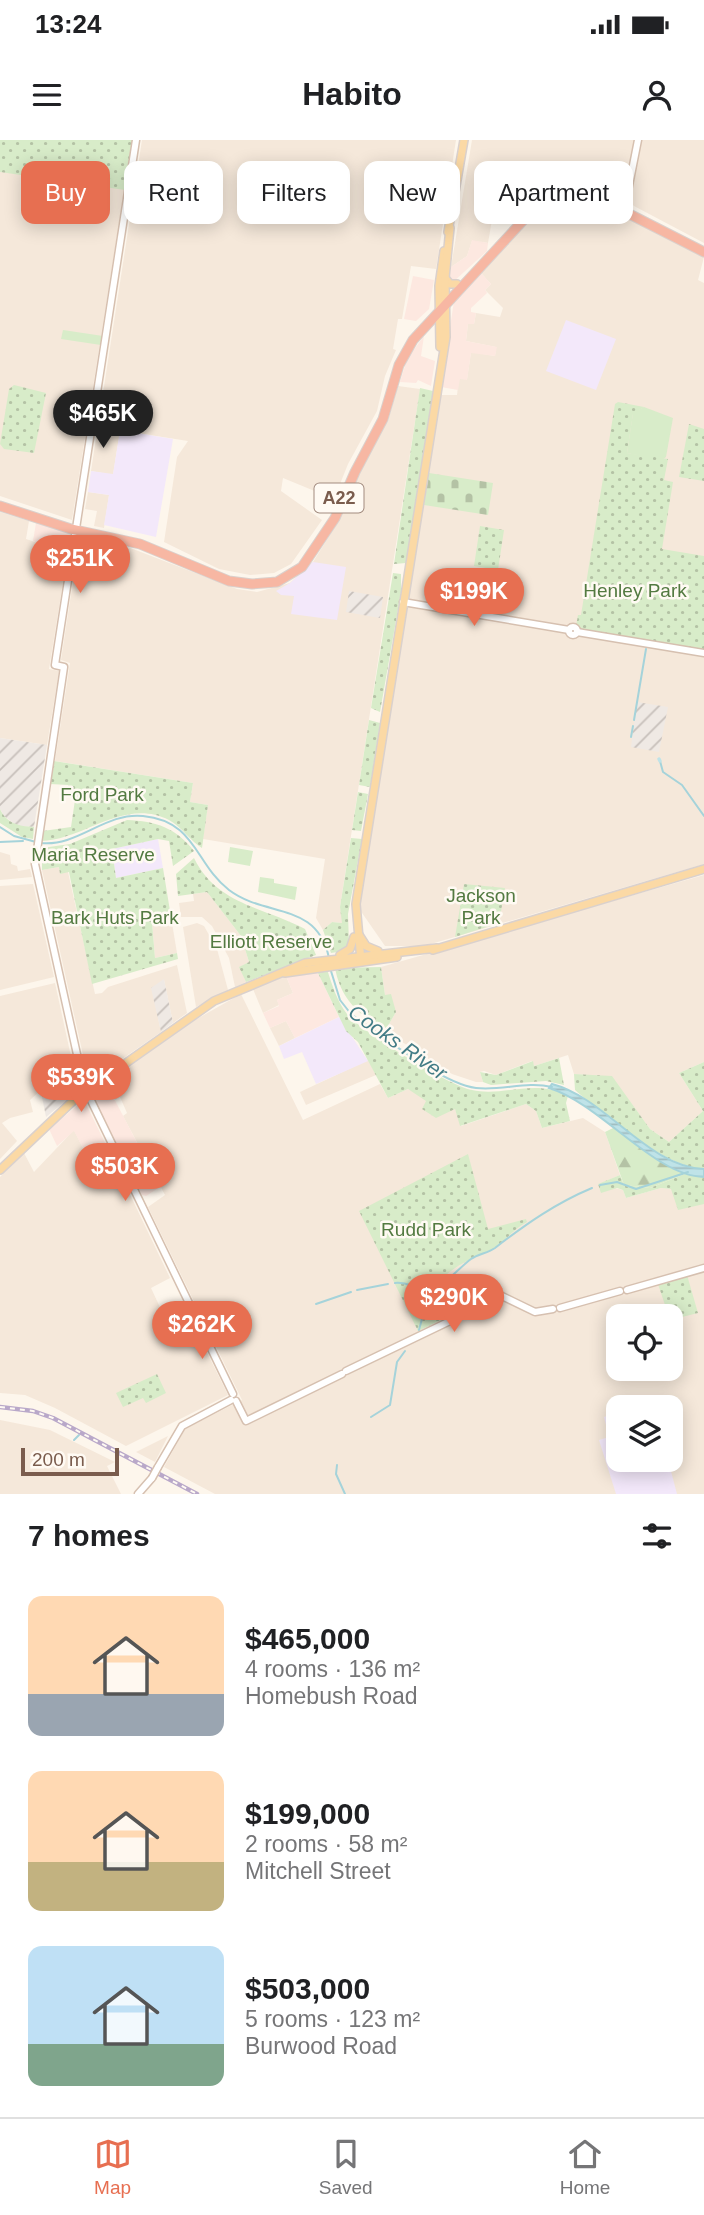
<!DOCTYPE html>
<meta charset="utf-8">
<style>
:root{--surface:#fff;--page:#f2f2f2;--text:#202124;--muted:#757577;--line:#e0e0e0;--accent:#e76f51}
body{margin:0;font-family:Helvetica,sans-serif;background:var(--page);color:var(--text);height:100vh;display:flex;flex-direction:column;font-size:26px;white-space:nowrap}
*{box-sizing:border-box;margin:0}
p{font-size:23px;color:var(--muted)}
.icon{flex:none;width:38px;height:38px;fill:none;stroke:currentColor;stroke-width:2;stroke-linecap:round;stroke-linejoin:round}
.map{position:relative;height:1354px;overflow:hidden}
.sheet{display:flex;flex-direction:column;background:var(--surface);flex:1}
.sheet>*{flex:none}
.banner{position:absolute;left:21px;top:21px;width:663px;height:63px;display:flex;gap:14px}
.tools{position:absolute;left:606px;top:1164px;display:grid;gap:14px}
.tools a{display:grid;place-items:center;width:77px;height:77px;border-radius:14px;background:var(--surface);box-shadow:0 4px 18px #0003;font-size:35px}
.scale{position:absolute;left:21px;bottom:18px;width:98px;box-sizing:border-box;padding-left:7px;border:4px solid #7a5c4d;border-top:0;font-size:19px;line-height:24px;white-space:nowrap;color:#7a5c4d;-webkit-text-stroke:5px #fffaf3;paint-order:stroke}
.price{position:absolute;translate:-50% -60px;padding:0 16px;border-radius:24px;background:var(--accent);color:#fff;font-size:23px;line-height:46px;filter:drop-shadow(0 2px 4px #0008)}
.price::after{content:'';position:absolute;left:50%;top:42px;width:21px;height:16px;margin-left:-10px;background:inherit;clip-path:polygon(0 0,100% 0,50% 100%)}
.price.selected{background:#222;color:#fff}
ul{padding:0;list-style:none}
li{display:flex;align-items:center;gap:21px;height:175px;padding:0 28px}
li span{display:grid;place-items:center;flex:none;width:196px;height:140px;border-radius:14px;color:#555}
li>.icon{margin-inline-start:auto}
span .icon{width:84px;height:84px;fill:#fffc;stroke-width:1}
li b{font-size:30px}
h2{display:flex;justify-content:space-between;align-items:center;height:84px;padding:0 28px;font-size:30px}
.pill{padding:0 24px;border-radius:14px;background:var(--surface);box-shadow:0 4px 18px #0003;font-size:24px;line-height:63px}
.pill.selected{background:var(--accent);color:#fff}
.status{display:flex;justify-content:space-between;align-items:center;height:49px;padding:0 35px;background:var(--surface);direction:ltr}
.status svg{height:19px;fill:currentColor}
header{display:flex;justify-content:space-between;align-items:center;height:91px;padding:0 28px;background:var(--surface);font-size:32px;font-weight:600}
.dock{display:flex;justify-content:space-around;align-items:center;height:98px;border-top:2px solid var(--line);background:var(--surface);font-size:19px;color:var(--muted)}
.dock a{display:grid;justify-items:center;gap:4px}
.dock .selected{color:var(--accent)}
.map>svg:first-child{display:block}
</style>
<div class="status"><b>13:24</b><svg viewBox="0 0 49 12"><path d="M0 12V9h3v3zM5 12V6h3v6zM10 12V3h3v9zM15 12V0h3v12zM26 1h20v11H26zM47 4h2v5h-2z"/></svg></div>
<header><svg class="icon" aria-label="menu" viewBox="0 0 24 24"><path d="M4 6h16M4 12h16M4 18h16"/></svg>Habito<svg class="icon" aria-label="person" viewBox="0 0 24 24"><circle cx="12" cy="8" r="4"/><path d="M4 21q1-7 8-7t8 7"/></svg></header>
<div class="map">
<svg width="704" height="1354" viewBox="0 0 704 1354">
<defs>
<pattern id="industrial-furrows" width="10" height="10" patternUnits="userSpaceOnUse" patternTransform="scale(1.75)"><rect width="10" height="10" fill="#efe9e4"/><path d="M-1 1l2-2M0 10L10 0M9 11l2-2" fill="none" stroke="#c7c0bb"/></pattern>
<pattern id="forest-firs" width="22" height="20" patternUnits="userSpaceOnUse" patternTransform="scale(1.75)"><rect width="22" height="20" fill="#d8ecc9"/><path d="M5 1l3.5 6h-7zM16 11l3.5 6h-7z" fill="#b4c2a5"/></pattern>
<pattern id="cemetery-stones" width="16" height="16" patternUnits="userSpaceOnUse" patternTransform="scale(1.75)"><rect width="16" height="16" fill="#d8ecc9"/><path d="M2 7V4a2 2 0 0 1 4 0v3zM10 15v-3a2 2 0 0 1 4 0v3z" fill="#b4c2a5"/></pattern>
<pattern id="park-dots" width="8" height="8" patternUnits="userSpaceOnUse" patternTransform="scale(1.75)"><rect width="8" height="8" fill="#d8ecc9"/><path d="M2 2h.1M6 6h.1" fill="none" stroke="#b4c2a5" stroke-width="1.8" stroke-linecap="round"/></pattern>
<pattern id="water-rules" width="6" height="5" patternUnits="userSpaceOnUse" patternTransform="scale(1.75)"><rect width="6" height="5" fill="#bfe3e8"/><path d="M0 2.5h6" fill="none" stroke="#a0bbbe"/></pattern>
</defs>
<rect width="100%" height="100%" fill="#fdf6ec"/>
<!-- residential -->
<g fill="#f5e8da" fill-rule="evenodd">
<path d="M0,0H132L72,380L0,356Z"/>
<path d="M142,0H456L436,129L411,126L402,179H398L393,209L396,210L385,236L377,271L348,324L334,359L283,338L281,351L322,380L291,424L274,433L250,435L219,429L164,402L177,317L188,301L137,293L141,269L133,268L129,292L120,291L113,335L91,331Z"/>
<path d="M472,0H704V103L634,66L625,56L620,59L591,44L557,41L558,34L534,38L531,55L497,51L488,103L472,101L467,116L451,127Z"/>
<path d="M565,55L591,59L704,117L698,140L704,143V724L424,806H385L360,770V765L440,255H457L459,238L467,239L471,212L495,216L496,207L466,201L468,183L474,184L476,173L500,177L503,168L485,150L491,144L481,133L542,67Z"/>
<path d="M398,246L420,249L340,767L343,779L342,783L332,782L323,790L316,778L325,719L203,699L208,665L190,662L193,643L55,621L70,523L61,520L77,415L117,424L120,404L237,449L257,452L290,443L313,422L338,382L372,307L388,281Z"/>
<path d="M88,352L109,355L104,388L94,386L97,371L85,369Z"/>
<path d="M0,372L29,381L26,399L50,407L48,422L66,424L49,529L59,531L47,605L0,598Z"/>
<path d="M0,712L10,715L11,724L17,726L18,731L30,729L32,737L0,740Z"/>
<path d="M59,727L68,732L95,854L102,853L108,847L177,825L187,873L173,883L164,840L152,848L161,892L89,942L42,730Z"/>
<path d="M704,735V922L679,933L703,971L669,1002L650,989L612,937L574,934L568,915L534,926L532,921L496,935L484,931L480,932L483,942H476L452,934L385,891L396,872L385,855L381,827Z"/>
<path d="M33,744L54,837L0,850V746Z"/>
<path d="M207,752L241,796L249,822L240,827L246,842L235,847L229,818L212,786L202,777H181L179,763L194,761L193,754Z"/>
<path d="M171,777L177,813L155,818L152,781Z"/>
<path d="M197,783L204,786L217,809L228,850L196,867L183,787Z"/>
<path d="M286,836L293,853L277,860L279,865L263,873L253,849Z"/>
<path d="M55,843L72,921L30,960L33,972L10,978L2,983L17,1001L0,1019V856Z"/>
<path d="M241,854L303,980L380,944L388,958L408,949L455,969L461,986L526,964L536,971L542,988L583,978L605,992L620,1035L599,1044L623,1050L626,1058L661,1048L672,1049L704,1064V1354H215L164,1327L185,1289L242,1260L148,1067L165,1055L123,976L127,973L120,957L115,960L106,943L195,880ZM618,1176H670V1228H618ZM618,1267H670V1320H618Z"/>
<path d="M286,881L295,898L279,906L270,888Z"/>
<path d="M368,920L376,935L306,965L300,952Z"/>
<path d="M74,990L92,1026L111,1015L170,1138L151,1148L165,1178L185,1168L228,1255L126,1306L55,1268L25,1255L0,1253V1037L24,1013L34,1032Z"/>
<path d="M0,1280L50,1290L115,1322L107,1326L121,1354H0Z"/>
<path d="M168,1296L155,1322L136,1312Z"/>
</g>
<!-- commercial -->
<g fill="#fde8e0">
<path d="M534,30L558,33L557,41L536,53L507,82L512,53L532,55Z"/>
<path d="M472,100L488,103L487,111L452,143L449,139L451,127L467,116Z"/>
<path d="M481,133L491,144L485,150L487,153L471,168V172L476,173L474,184H468L466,201L497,207L495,216L471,213L467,240L460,239L458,250L441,247L454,161Z"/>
<path d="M413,136L434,140L429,169L416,181L404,179Z"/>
<path d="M424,196L421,216L435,221L431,246L418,240L416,243L400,242L407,219Z"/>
<path d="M36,383L70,393L66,424L48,422L50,407L33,401Z"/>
<path d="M81,396L113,403L110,423L77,415Z"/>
<path d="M317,831L339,877L295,898L286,881L270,888L263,873L279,866L277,860L293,853L286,836Z"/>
<path d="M106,943L160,1047L146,1056L142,1055L92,954Z"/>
<path d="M84,960L111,1015L93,1027L74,991L57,1006L49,989Z"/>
</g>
<!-- industrial -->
<g fill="url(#industrial-furrows)">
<path d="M349,451L383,457L380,478L346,472Z"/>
<path d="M637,562L668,567L659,612L631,607Z"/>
<path d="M0,598L47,605L34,687L17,686L4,676L0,669Z"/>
<path d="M164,839L173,883L161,892L151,848Z"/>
<path d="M62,933L67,960L46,977L41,952Z"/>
</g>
<!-- education -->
<g fill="#f3e8fa">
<path d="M566,180L616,199L596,250L546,231Z"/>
<path d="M133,267L141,269L137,293L173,299L156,397L104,385L109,355L88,352L91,331L113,334L120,290L129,292Z"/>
<path d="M313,422L346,427L337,480L291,474L294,456L281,455L276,451L290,443Z"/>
<path d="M158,699L163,728L116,738L112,709Z"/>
<path d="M339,877L368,921L316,944L302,912L284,919L279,906Z"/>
<path d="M618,1273V1320H668L677,1354H616L599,1300L609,1297L604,1277Z"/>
</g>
<!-- green -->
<g fill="#d8ecc9">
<path d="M63,190L103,196L101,205L61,199Z"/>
<path d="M644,267L673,278L666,317L662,320L627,313L633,273Z"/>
<path d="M230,707L253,711L250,726L228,722Z"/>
<path d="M260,737L274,739V743L297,747L295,760L258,752Z"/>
</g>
<!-- forest -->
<path fill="url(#forest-firs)" d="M615,987L671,1028L687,1033L650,1048L624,1045L605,992Z"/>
<!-- cemetery -->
<path fill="url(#cemetery-stones)" d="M429,333L493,343L488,375L424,365Z"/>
<!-- park -->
<g fill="url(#park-dots)">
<path d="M0,0H132L125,50L0,32Z"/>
<path d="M14,245L46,253L34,313L4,309L0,304L9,249Z"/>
<path d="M420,248L433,251L406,423L394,424Z"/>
<path d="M618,262L644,267L633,274L627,313L668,319L664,340L673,342L662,409L704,416V511L580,490L576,486L578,475H581L615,264Z"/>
<path d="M689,284L704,289V341L679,337Z"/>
<path d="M480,386L504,390L498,430L474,426Z"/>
<path d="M393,433L401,434V452L380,572L371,568Z"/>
<path d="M369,580L380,583L370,647L359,645Z"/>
<path d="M54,621L193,643L190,662L208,665L202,708C191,702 182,687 169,680C124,657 84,700 41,701L43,691L71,687L76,653L69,652L68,645L50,644Z"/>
<path d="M358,652L368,654L361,691L352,690Z"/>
<path d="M0,669C7,684 19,686 34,687L33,699L22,697L0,683Z"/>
<path d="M127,680C156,681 176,688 194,711L173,726L169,701L158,699L112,709L116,738L163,728L171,777L152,782L155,818L177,813L178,819L92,844L69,732L60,734L59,727L42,730V708L70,704Z"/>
<path d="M351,698L362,699L348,774L349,804L344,811L331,813L323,790L332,782L342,783L340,767Z"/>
<path d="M194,718C217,765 264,767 305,789L316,815L246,842L239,827L249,822L241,796L207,752L178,756L176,734Z"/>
<path d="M464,744L505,748L499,783L455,797Z"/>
<path d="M381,827L385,855L391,854L396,872L385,891C359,874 341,860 335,828Z"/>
<path d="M327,829C332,845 337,861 347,874C361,891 449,946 472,950C504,957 536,938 568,956L566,963L570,981L542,988L536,971L526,964L460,986L455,969L436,978L422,969L426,961L408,949L388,958L358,902L346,891L317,831Z"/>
<path d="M559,918L564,945L546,941L491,945L483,942L480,932L496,935L533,921L534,926Z"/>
<path d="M704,922V1029C666,1028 604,975 575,950L574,934L612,936L650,989L669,1002L703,971L679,933Z"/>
<path d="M468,1014L488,1089L526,1079L527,1082C513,1089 504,1103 490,1110C474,1118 459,1123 445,1136L462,1170L418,1191L359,1071Z"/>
<path d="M687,1033L704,1037V1064L678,1070L671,1049L661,1048L626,1058L623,1050L617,1048L601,1053L598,1044L620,1035L624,1045L650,1048Z"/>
<path d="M687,1135L698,1173L670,1180L658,1144Z"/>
<path d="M157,1234L166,1253L146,1263L143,1258L123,1267L116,1253Z"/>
</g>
<!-- water -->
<path fill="url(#water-rules)" stroke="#a5d3da" stroke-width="2" d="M552,944C606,958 648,1027 704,1029V1037C654,1036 601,964 549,948Z"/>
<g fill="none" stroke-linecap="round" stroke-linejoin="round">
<!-- stream -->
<g stroke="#a5d3da" stroke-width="2">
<path d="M634,580L646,509"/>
<path d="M631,597L633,586"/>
<path d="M660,621L663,632L682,645L704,676"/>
<path d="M0,687L14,696L36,702"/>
<path d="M0,702L23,701"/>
<path d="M41,703C78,707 105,672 143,676C196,681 195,724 229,750C266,778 317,761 329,818"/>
<path d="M331,831L340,860L351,874C381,895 442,944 476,948C502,951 526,941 552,947"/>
<path d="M600,1045L617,1042L636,1049L688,1032"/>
<path d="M395,1143C408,1141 420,1152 432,1149C445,1145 459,1128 471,1119C478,1114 488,1113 495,1108C526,1084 556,1063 592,1048"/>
<path d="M357,1150L388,1144"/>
<path d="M316,1164L351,1152"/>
<path d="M419,1190L427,1160L434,1148"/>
<path d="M371,1277L390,1265L397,1222L405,1211"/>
<path d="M74,1300L79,1295"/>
<path d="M337,1325L336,1334L345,1354"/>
</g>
<!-- canal -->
<path stroke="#bfe3e8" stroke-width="3.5" d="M659,619L660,621"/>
<defs>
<g id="secondary">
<path d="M136,0L56,518L55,525L64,527L35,724L84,946L233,1254"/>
<path d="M624,71L638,0"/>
<path d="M403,462L569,490"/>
<circle cx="573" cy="491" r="4"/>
<path d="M577,492L704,513"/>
<path d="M627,1150L704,1128"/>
<path d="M560,1168L620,1151"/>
<path d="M346,1231L502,1156L535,1172L553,1169"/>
<path d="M236,1261L246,1281L342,1234"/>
<path d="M158,1327L182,1286L231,1260"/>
<path d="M138,1354L152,1338"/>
</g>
<g id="primary">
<path d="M448,92L464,0"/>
<path d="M445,138L450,144H457"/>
<path d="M440,207L439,146L444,111"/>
<path d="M359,795L366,806L378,811"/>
<path d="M433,810L704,729"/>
<path d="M340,815L350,809L354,797"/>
<path d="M361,821L356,764L446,197L445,138L450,88"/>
<path d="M285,833L397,817"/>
<path d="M0,1030L75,959L214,861L305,823L437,808"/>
</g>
<path id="highway" d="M0,366L71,389L140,404L229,441L252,444L277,442L302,427L335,378L355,332L383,279L399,225L413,200L543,59L563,50L588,53L704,112"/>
</defs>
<!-- secondary casing -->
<use href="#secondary" stroke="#d6c0b0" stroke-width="9"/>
<!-- primary casing -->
<use href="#primary" stroke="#dad1cd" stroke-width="10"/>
<!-- highway casing -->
<use href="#highway" stroke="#dad1cd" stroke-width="11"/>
<!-- secondary -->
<use href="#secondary" stroke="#fff" stroke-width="6"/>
<!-- primary -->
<use href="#primary" stroke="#fbd9a5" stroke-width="7"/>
<!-- highway -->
<use href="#highway" stroke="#f7b7a3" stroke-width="9"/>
<defs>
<path id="rail" d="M0,1267L33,1271L53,1278L197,1354"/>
</defs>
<!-- rail casing -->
<use href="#rail" stroke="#b9a8c9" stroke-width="4.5"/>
<!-- rail -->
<use href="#rail" stroke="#fffaf3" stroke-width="2" stroke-dasharray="5" stroke-linecap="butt"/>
<defs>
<path id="secondary-bridge" d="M152,1338L158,1327"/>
</defs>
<!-- secondary-bridge casing -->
<use href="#secondary-bridge" stroke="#d6c0b0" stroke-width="9" stroke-linecap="butt"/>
<!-- secondary-bridge -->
<use href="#secondary-bridge" stroke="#fff" stroke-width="6"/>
</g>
<g text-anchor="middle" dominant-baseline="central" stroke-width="5" stroke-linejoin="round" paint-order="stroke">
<!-- shield labels -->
<rect fill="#fffaf3" stroke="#a28b7f" stroke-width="2" x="314.5" y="343.5" width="49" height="29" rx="5"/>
<g font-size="18" font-weight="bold" fill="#7a5c4d">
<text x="339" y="358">A22</text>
</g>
<!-- park labels -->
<g font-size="19" fill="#537a41" stroke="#fffaf3">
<text x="635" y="450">Henley Park</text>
<text x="102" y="654">Ford Park</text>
<text x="93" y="714">Maria Reserve</text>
<text x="481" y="755">Jackson<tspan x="481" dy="22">Park</tspan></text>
<text x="115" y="777">Bark Huts Park</text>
<text x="271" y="801">Elliott Reserve</text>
<text x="426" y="1089">Rudd Park</text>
</g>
<!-- water labels -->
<g font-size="21" font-style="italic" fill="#437c86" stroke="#fffaf3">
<text transform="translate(398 902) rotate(35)">Cooks River</text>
</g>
</g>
</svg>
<div class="tools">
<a><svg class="icon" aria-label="locate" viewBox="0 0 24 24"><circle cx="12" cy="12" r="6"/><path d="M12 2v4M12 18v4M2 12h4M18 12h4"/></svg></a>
<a><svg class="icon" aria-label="layers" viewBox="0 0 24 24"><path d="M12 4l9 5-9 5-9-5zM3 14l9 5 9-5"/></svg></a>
</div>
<div class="scale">200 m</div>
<b class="price selected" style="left:103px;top:310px">$465K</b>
<b class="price" style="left:80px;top:455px">$251K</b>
<b class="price" style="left:474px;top:488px">$199K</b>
<b class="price" style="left:81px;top:974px">$539K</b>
<b class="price" style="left:125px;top:1063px">$503K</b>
<b class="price" style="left:454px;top:1194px">$290K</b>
<b class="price" style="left:202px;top:1221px">$262K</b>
<div class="banner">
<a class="pill selected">Buy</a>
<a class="pill">Rent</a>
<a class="pill">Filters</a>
<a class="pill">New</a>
<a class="pill">Apartment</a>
</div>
</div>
<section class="sheet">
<h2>7 homes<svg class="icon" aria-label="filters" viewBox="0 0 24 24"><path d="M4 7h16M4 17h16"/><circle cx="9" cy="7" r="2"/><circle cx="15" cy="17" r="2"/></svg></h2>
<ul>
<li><span style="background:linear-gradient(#ffd9b3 70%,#9aa5b1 0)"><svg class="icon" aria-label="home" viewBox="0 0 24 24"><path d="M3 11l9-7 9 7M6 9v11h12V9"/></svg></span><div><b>$465,000</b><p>4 rooms · 136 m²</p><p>Homebush Road</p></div></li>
<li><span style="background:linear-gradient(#ffd9b3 65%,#c2b280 0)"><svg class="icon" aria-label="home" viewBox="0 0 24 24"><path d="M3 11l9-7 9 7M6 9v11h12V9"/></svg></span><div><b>$199,000</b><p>2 rooms · 58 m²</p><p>Mitchell Street</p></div></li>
<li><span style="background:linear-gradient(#bfe0f5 70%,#7fa58c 0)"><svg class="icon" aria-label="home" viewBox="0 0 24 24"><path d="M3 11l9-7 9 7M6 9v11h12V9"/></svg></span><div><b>$503,000</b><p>5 rooms · 123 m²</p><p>Burwood Road</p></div></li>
</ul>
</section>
<nav class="dock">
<a class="selected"><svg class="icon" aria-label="map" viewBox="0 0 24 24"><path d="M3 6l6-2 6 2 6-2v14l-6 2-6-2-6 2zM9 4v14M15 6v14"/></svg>Map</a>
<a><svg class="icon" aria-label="saved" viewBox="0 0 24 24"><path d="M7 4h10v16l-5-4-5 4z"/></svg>Saved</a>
<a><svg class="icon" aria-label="home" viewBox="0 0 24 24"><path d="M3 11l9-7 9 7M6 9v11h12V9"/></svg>Home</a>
</nav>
